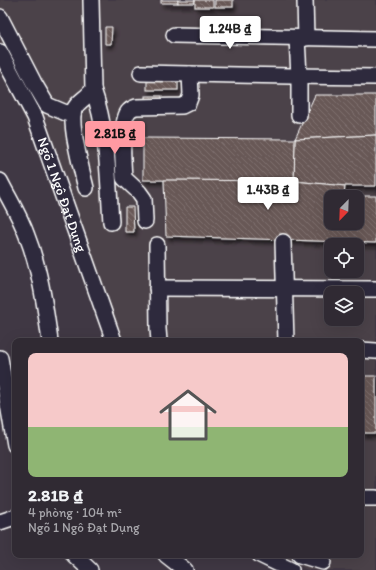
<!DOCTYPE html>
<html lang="vi">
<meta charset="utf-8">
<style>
:root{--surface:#302a33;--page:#3c363f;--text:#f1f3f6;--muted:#a8a7ac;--line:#4b464e;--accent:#ff9aa2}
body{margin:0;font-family:Itim,sans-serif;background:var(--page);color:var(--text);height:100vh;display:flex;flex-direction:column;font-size:15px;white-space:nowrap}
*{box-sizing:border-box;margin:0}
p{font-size:13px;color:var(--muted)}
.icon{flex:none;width:22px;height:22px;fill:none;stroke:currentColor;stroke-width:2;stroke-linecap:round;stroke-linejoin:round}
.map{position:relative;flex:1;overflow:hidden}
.panel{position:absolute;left:12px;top:338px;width:352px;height:220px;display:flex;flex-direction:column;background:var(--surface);border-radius:8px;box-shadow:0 4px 16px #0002,0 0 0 1px var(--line)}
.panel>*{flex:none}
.needle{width:26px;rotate:203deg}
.controls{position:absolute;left:324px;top:190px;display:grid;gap:8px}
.controls a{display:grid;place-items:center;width:40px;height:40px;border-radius:8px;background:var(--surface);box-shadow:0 4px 16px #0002,0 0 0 1px var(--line);font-size:20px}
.price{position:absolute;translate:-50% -34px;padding:0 9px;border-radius:4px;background:#fff;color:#222;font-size:13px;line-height:26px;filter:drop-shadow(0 1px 2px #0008)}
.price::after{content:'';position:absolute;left:50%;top:24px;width:12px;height:9px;margin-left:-6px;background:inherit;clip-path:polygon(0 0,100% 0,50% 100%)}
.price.current{background:var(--accent);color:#111}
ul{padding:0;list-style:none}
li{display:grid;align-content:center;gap:8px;height:212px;padding:0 16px}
li span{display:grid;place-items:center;height:124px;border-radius:8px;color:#555}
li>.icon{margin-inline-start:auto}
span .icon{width:72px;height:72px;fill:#fffc;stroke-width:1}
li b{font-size:17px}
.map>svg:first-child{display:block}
</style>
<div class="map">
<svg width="376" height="570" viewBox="0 0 376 570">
<defs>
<pattern id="building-back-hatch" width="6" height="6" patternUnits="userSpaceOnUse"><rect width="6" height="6" fill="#685856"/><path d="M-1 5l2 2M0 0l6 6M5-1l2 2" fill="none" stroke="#7f716f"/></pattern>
<filter id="shadow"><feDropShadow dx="2.5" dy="4" stdDeviation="2" flood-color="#0009"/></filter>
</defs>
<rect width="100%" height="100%" fill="#403844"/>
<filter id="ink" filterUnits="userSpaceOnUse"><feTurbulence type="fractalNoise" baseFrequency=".025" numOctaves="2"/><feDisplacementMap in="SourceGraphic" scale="8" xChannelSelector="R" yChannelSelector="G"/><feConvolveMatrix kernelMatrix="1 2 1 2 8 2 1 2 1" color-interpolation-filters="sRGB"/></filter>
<g filter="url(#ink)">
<!-- built -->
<path fill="#4c4249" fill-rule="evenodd" d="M0,0H376V570H308L277,555H361V341H123L0,64ZM331,197H357V223H331ZM331,245H357V271H331ZM331,293H357V319H331Z"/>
<!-- building -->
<g fill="url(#building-back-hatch)" stroke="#fff" fill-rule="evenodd" filter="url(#shadow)">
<rect x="161" y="0" width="17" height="3"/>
<rect x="178" y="0" width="17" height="3"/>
<rect x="195" y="0" width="18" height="7"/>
<rect x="215" y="0" width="18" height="7"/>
<path d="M105,27H112L111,44H105Z"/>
<rect x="147" y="77" width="31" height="13"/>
<path d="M315,95H376V135L295,139Z"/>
<rect x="145" y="96" width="17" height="7"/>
<path d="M114,135H118V172H112V151H114Z"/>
<path d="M376,135V186H345L294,181L295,139Z"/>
<path d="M143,138L295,139L294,181L143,180Z"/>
<path d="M164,180L294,181L345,186L344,196H376V243L166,236ZM331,197H357V223H331Z"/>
<path d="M125,207H133L134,232H125Z"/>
<rect x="361" y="376" width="15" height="57"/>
</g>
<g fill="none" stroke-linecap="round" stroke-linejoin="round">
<defs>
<g id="minor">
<path d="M305,0L306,38"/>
<path d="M0,17L34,83L47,105L66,113L73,114"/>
<path d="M174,35L376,39"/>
<path d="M297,38L299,76V115"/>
<path id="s1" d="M0,52L35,117L114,341"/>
<path d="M141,73L291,76L376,77"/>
<path d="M93,89C108,131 108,179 111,222"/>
<path d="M0,181C9,199 20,216 27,236C40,269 45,306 50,341"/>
<path d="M86,188C82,171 69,124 74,110C77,101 88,98 93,89L91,0"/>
<path d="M145,221L144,199L139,192L124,178C123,163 120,123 128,112C130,109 133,108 136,107L182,106L188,103L191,95L190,74"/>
<path d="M283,242L286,341"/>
<path d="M157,245L158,329L159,341"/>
<path d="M157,288L376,289"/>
<path d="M361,350L376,351"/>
<path d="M0,358L15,445"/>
<path d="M361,498H376"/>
<path d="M0,522L15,517"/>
<path d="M74,555L90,570"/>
<path d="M166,555L185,570"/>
<path d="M260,555L291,570"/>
<path d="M300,555L323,562"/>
</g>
</defs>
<!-- minor casing -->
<use href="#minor" stroke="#fff" stroke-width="18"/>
<!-- minor -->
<use href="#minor" stroke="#2f2a3d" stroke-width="15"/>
</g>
</g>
<g text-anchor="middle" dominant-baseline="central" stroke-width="4" stroke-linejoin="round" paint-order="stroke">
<!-- street labels -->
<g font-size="14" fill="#fff" stroke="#2f2a3d">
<text stroke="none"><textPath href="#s1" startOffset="156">Ngõ 1 Ngô Đạt Dụng</textPath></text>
</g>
</g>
</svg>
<div class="controls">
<a><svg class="needle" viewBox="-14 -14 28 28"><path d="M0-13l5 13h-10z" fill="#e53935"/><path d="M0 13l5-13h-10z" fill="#a8a7ac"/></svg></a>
<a><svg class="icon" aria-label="locate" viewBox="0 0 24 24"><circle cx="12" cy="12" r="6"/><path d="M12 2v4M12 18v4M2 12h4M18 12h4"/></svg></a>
<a><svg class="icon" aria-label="layers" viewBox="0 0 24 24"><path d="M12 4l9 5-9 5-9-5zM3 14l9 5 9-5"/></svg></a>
</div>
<b class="price" style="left:230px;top:50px">1.24B ₫</b>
<b class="price current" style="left:115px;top:155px">2.81B ₫</b>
<b class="price" style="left:268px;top:211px">1.43B ₫</b>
<section class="panel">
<ul>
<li><span style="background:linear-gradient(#f6c9c9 60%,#8fb573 0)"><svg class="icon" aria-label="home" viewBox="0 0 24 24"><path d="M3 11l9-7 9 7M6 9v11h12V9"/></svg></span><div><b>2.81B ₫</b><p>4 phòng · 104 m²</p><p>Ngõ 1 Ngô Đạt Dụng</p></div></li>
</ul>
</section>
</div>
